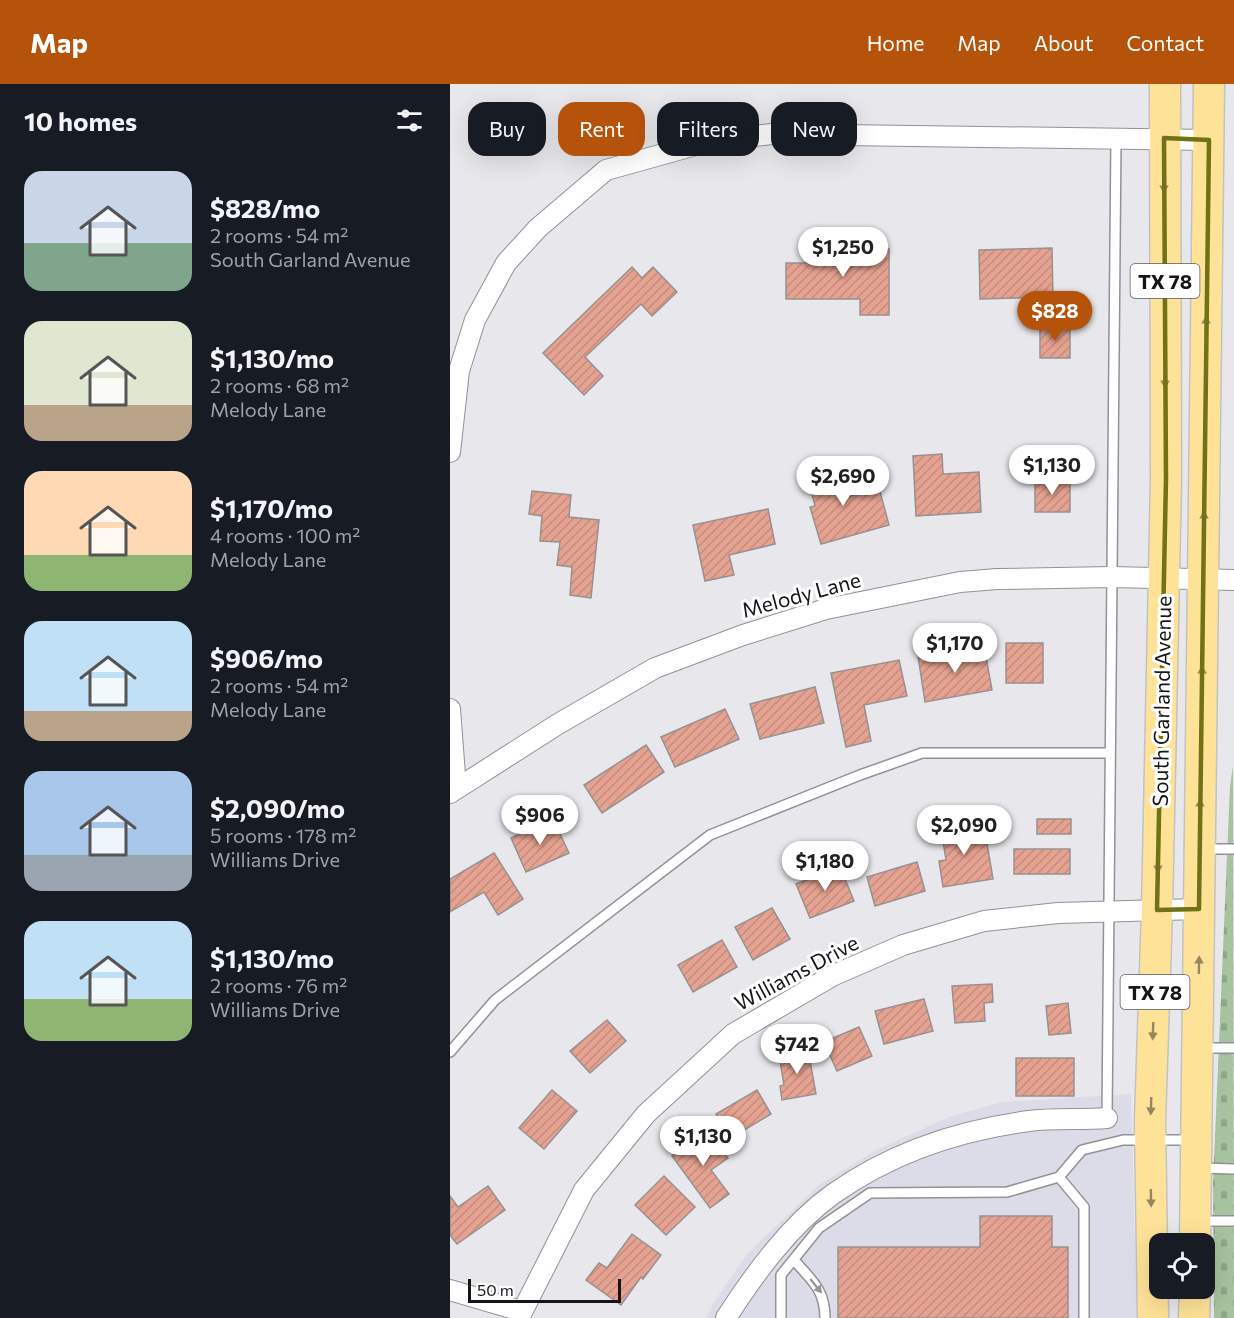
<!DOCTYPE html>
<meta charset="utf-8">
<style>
:root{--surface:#171b24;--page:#242831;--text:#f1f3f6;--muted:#9ea1a6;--accent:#b45309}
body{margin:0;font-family:Commissioner,sans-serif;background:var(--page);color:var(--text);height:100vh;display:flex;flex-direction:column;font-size:22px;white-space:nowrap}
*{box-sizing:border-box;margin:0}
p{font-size:20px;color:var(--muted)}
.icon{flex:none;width:33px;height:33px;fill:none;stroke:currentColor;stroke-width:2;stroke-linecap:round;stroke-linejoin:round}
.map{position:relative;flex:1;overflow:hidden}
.sheet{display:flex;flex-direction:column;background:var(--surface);width:450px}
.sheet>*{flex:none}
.hud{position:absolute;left:18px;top:18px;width:570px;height:54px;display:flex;gap:12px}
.fabs{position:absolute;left:699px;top:1149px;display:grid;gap:12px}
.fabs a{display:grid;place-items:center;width:66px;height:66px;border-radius:12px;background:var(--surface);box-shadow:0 6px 24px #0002;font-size:30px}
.scale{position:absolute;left:18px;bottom:15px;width:153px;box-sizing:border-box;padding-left:6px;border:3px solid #161618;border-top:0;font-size:16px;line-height:21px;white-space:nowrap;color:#161618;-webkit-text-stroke:4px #fff;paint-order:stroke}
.price{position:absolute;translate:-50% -51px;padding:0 14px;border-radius:21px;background:#fff;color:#222;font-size:20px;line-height:39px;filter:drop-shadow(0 2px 3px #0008)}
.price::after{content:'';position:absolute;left:50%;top:36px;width:18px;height:14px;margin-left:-9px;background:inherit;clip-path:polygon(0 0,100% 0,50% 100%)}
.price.active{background:var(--accent);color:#fff}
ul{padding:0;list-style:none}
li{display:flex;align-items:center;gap:18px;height:150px;padding:0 24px}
li span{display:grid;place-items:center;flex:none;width:168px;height:120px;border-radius:18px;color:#555}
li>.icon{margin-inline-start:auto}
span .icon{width:72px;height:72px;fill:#fffc;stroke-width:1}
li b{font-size:26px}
h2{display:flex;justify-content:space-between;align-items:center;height:72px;padding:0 24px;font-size:26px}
.chip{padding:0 21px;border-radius:18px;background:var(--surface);box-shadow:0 6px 24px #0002;font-size:21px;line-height:54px}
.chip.active{background:var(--accent);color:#fff}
header{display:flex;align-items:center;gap:36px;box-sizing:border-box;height:84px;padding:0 30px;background:var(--accent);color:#fff}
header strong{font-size:28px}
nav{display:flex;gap:33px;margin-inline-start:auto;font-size:21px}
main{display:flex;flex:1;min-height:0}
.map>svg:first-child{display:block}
</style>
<header>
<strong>Map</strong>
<nav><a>Home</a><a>Map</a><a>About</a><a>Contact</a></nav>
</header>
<main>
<section class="sheet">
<h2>10 homes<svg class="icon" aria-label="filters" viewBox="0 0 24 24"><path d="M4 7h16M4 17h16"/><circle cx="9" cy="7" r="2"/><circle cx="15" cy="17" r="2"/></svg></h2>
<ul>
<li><span style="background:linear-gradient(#c9d6e8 60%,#7fa58c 0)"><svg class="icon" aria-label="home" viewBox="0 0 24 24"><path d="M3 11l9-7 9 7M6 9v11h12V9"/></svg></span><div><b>$828/mo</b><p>2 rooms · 54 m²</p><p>South Garland Avenue</p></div></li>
<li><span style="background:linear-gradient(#dfe7d0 70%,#b9a48a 0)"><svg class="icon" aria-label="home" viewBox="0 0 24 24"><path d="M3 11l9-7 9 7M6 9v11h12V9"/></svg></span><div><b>$1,130/mo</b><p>2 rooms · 68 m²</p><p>Melody Lane</p></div></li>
<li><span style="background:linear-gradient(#ffd9b3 70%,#8fb573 0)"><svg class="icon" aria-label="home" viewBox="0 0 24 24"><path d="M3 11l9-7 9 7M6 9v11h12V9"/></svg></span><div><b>$1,170/mo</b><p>4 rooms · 100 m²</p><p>Melody Lane</p></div></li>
<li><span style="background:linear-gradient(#bfe0f5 75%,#b9a48a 0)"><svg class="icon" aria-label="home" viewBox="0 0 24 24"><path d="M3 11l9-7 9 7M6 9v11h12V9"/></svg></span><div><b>$906/mo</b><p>2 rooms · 54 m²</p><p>Melody Lane</p></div></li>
<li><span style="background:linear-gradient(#a9c7e8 70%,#9aa5b1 0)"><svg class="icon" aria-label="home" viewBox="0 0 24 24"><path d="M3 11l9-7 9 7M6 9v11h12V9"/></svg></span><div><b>$2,090/mo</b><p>5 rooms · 178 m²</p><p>Williams Drive</p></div></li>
<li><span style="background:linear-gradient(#bfe0f5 65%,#8fb573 0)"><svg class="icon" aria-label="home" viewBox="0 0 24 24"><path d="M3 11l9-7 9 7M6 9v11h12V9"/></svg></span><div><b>$1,130/mo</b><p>2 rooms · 76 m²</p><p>Williams Drive</p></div></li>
</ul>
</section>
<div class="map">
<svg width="784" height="1234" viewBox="0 0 784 1234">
<defs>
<pattern id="cemetery-stones" width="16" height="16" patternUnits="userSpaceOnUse" patternTransform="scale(1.5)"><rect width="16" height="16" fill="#a7c29f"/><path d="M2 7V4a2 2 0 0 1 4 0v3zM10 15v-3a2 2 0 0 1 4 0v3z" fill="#8fa688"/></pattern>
<pattern id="building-hatch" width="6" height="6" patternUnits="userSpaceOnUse" patternTransform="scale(1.5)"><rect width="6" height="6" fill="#e6a291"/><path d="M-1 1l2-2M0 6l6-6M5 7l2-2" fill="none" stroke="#c58b7c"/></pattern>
</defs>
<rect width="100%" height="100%" fill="#e8e8ec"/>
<!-- built -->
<path fill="#dbdce7" d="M681,1010L687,1234H256L264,1218L297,1170L327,1141L370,1100L426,1066L499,1033L552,1018Z"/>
<!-- cemetery -->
<path fill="url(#cemetery-stones)" d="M783,682L784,1234H764L763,1099L780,702Z"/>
<!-- building -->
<g fill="url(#building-hatch)" stroke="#969190" stroke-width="1.5">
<path d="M602,164L603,213L530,215L529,166Z"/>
<path d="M360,165H439V231H410V215H336V179H360Z"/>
<path d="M182,183L192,194L203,183L227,208L202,232L191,220L135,273L153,292L134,311L93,269Z"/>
<rect x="590" y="242" width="30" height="32"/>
<path d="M492,370L493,390L529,388L531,428L466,432L463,372Z"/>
<path d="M388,381L397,413L429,404L439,441L371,460L360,423L365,422L357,390Z"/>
<rect x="585" y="395" width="35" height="33"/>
<path d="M82,407L121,411L119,433L149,436L141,514L120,511L122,483L107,481L110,458L90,457L92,432L79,430Z"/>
<path d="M318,425L325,460L279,471L284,491L255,497L243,441Z"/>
<rect x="556" y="559" width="37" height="40"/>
<path d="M534,562L542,606L475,618L468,572Z"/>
<path d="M449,576L457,612L414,621L421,657L396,663L381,589Z"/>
<path d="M365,603L374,639L310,655L300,620Z"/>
<path d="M275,625L289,655L225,683L211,653Z"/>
<path d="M196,661L214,688L152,729L134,701Z"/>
<path d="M103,735L119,769L76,788L61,754Z"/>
<rect x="587" y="735" width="34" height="15"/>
<path d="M512,736L514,751L535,748L543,795L493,803L489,777L496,776L490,739Z"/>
<rect x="564" y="765" width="56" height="25"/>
<path d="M44,769L73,815L48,831L34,808L0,828V795Z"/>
<path d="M467,778L475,807L425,822L417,793Z"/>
<path d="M390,783L404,817L360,834L346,800Z"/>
<path d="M322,824L340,855L303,876L285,843Z"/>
<path d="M272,856L287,883L243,908L228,881Z"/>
<path d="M542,900L543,918L534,919L535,937L505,939L502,902Z"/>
<path d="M474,915L483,947L434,960L425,927Z"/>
<path d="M618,919L621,949L599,951L596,922Z"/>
<path d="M157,936L176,957L140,989L120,967Z"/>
<path d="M409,943L422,972L387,987L374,958Z"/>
<path d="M358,966L366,1010L332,1016L330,1002L334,1001L329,971Z"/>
<rect x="566" y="974" width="58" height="38"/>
<path d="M102,1006L127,1027L94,1065L69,1044Z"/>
<path d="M307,1006L321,1030L281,1054L266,1030Z"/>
<path d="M257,1046L278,1074L261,1086L279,1110L260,1124L222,1072Z"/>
<path d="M214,1092L245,1123L216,1151L185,1121Z"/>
<path d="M38,1102L55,1126L7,1160L0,1151V1112L8,1123Z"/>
<path d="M530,1132H602V1163H618V1234H388V1163H530Z"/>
<path d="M182,1150L211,1171L193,1195L191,1193L171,1221L136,1196L149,1179L157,1184Z"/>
</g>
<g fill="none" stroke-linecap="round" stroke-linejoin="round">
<defs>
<g id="lane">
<path d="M752,765H784"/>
<path d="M750,964H784"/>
<path d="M0,968L45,916L260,751L410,691L472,669H659"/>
<path d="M657,1034L666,54"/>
<path d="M750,1084L784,1085"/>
<path d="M609,1093L634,1123V1234"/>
<path d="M750,1137H784"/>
<path d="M344,1176C361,1196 375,1205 375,1234"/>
<path d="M331,1234V1191L369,1144L420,1109L557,1108L609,1093L632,1066L673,1056H743"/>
</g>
<g id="street">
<path d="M0,368L9,287L25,236L56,179L88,144L156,86L260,57L322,50L759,56"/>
<path d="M0,625L6,704"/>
<path d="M0,709L108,640L205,584L293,551L376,525L510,498L547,495L662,493L784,496"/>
<path d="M0,1206L71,1227"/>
<path d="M69,1234L134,1106L196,1030L283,950L382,892L453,861L534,837L608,829L749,825"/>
<path d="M276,1234C305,1189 340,1141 383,1110C441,1069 510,1046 579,1037C605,1034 631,1036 657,1034"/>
</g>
<g id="primary">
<path d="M745,1160L759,0"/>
<path d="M703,1234L700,1037L707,826L716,395L715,0"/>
<path d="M744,1234L745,1204"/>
</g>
</defs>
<!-- lane casing -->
<use href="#lane" stroke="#919295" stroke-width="12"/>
<!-- street casing -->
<use href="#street" stroke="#919295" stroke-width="22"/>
<!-- primary casing -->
<use href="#primary" stroke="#c2c2c3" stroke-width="33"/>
<!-- lane -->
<use href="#lane" stroke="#fff" stroke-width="9"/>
<!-- street -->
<use href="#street" stroke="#fff" stroke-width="20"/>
<!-- primary -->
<use href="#primary" stroke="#fee297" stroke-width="30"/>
</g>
<!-- one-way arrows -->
<defs><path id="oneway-solid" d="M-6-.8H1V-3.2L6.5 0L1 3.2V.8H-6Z" transform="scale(1.5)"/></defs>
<g fill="#96865e">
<use href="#oneway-solid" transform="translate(714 100) rotate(90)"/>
<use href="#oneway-solid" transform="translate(756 241) rotate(-89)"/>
<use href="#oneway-solid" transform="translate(715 295) rotate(90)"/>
<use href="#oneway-solid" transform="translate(754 436) rotate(-89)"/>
<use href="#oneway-solid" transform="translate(752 591) rotate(-89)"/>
<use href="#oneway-solid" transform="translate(750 724) rotate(-89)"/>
<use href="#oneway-solid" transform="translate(708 780) rotate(91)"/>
<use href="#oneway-solid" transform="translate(749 881) rotate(-89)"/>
<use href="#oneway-solid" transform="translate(703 947) rotate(92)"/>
<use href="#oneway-solid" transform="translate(701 1022) rotate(92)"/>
<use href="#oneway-solid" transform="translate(701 1114) rotate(89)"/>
</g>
<use fill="#969697" href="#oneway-solid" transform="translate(366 1202) rotate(51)"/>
<!-- marked area -->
<path fill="none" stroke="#717115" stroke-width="4.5" stroke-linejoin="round" d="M714,54L759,56L749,825L707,826L716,395Z"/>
<g text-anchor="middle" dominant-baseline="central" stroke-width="6" stroke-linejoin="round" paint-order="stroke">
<!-- shield labels -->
<g fill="#fff" stroke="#5c5c5d" stroke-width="1.5">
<rect x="680.5" y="180" width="69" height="34" rx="4.5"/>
<rect x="670.5" y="891" width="69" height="34" rx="4.5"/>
</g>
<g font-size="20" font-weight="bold" fill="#161618">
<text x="715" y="197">TX 78</text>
<text x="705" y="908">TX 78</text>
</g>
<!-- street labels -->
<g font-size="21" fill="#161618" stroke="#fff">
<text transform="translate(351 510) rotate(-15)">Melody Lane</text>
<text transform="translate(711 617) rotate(-89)">South Garland Avenue</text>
<text transform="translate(346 888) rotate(-28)">Williams Drive</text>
</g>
</g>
</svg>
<div class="fabs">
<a><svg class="icon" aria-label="locate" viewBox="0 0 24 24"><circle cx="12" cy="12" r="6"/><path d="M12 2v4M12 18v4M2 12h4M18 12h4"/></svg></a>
</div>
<div class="scale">50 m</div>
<b class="price" style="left:393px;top:194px">$1,250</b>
<b class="price active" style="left:605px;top:258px">$828</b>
<b class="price" style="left:602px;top:412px">$1,130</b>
<b class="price" style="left:393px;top:423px">$2,690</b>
<b class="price" style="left:505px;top:590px">$1,170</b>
<b class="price" style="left:90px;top:762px">$906</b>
<b class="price" style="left:514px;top:772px">$2,090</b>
<b class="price" style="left:375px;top:808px">$1,180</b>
<b class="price" style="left:347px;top:991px">$742</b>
<b class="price" style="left:253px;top:1083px">$1,130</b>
<div class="hud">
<a class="chip">Buy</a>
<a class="chip active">Rent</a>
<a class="chip">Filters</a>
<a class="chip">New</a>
</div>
</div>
</main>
